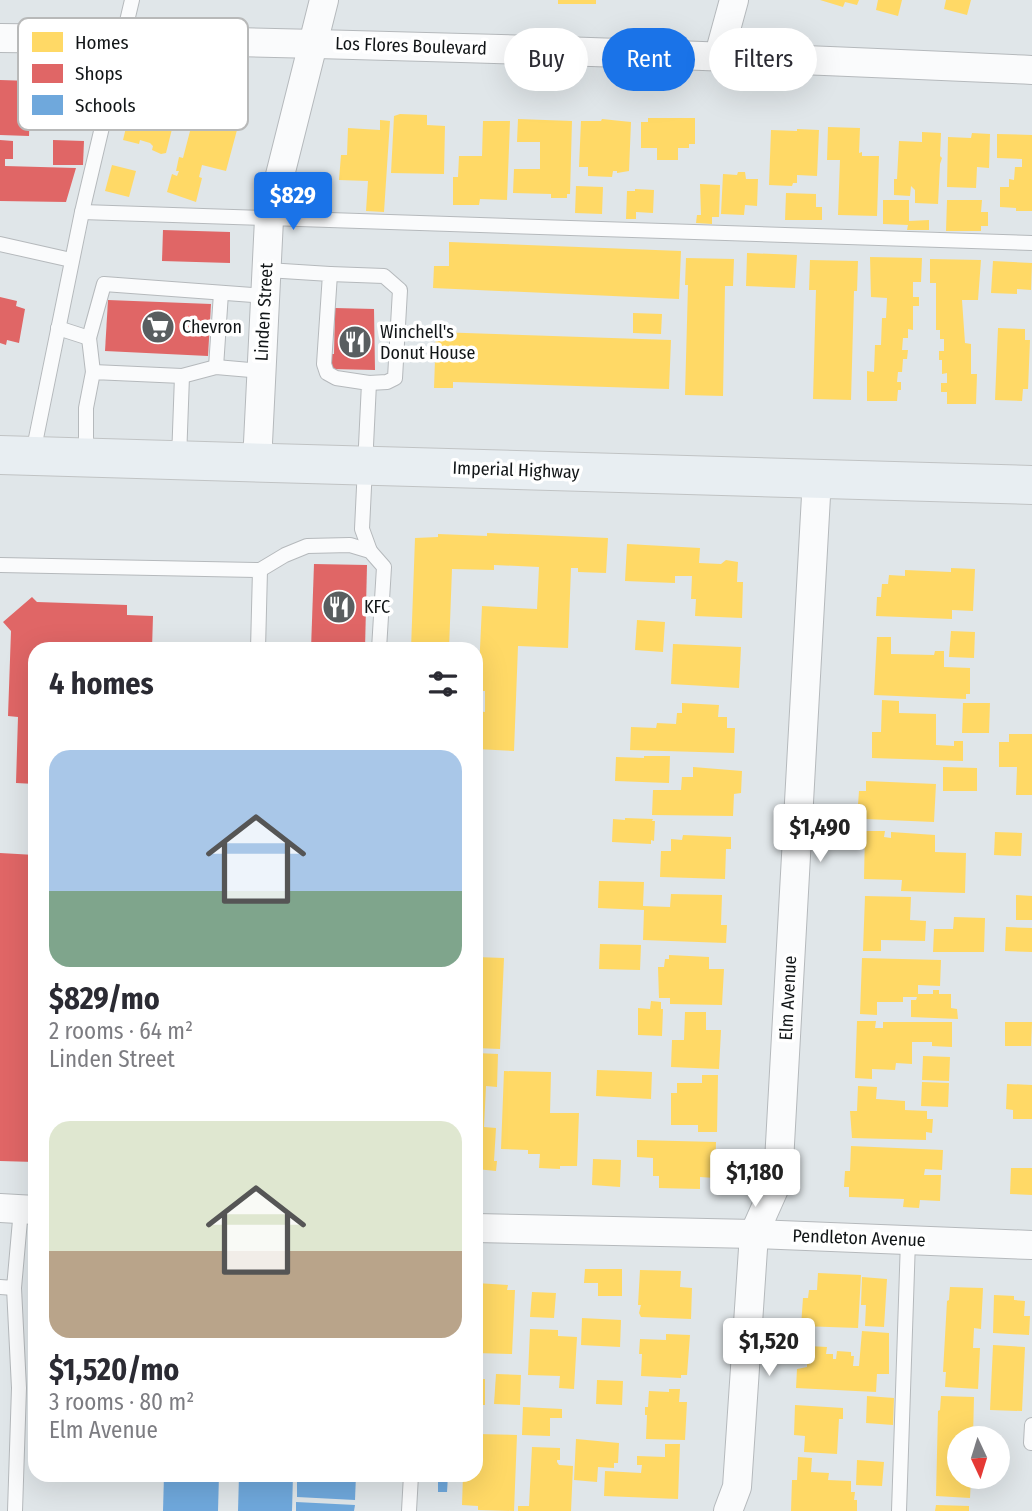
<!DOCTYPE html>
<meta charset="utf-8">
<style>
:root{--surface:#fff;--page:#f2f2f3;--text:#2b2b33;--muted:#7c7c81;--accent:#1a73e8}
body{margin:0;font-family:"Fira Sans Condensed",sans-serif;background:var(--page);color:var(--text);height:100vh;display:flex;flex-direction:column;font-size:26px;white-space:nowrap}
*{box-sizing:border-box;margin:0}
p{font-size:23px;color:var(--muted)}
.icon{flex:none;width:38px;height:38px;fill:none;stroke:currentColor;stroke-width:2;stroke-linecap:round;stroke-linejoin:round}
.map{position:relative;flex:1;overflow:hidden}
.details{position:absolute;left:28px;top:642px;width:455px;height:840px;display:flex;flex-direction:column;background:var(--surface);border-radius:21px;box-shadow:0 7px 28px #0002}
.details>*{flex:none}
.banner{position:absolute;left:504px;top:28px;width:422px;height:63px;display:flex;gap:14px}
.needle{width:46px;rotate:176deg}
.tools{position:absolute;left:947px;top:1426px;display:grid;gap:14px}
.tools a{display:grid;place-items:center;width:63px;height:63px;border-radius:50%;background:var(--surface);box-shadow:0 7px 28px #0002;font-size:35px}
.price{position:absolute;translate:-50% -60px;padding:0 16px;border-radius:7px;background:#fff;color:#222;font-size:23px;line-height:46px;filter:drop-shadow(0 2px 4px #0008)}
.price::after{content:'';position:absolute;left:50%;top:42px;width:21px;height:16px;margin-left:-10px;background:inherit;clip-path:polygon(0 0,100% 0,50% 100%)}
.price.on{background:var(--accent);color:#fff}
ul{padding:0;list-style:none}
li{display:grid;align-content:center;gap:14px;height:371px;padding:0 21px}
li span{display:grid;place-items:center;height:217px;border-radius:21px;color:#555}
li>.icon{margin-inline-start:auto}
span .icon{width:126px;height:126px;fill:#fffc;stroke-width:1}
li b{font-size:30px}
h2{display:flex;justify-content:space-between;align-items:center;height:84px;padding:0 21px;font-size:30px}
.tag{padding:0 24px;border-radius:32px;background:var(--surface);box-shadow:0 7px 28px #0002;font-size:24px;line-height:63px}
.tag.on{background:var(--accent);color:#fff}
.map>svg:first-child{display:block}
</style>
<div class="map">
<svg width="1032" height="1511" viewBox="0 0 1032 1511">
<rect width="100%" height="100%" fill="#e0e6e9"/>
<!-- homes -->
<g fill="#ffd966">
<rect x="558" y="0" width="38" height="4"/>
<path d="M820,0H859L857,5L845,2L843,7Z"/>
<path d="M878,0H902L898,16L876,10Z"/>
<path d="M946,0H971L967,15L944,9Z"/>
<path d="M134,95L148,97L150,103L177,109L166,153L161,154L152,150L153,146L150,143L140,140L139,144L123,140Z"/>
<path d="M196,108L219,114L216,124L237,130L226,171L202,165L199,177L202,178L196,202L167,192L172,174L177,176L179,171H176L179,157L183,158Z"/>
<path d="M400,114L427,115V125L445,126L444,174L391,173L394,116Z"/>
<path d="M648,118H695V144H689V148H678V160H657V148H641V122H648Z"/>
<path d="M518,119L572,121L570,194H567V198H551V194L513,193L514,169H540V142H517Z"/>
<path d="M602,119L631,122L629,171L617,173V171H613L612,177L588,176V167H579L581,121H601Z"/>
<path d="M380,120L390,121L384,212L366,211L368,181L339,180L341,155H347L348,128L380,130Z"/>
<path d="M483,121H510L507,200L480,199L479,205H453V177H458L459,156H482Z"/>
<path d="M828,127L860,128L859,153L862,152V156H879L877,216L838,215L840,160H827Z"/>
<path d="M797,129L819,130L817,176L797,175V183H793L792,186L769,185L771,130L797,131Z"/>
<path d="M922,132L941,133L940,156L942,158L940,164L938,204L915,203V190L911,186L910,196L894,195V179H897L899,141L922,142Z"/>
<path d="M972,133L990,134L989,168L977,167L976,188L947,187L948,137L971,138Z"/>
<path d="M997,134L1032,135V211H1016V208L1000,207V187H1009V179L1014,180L1015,167H1022V159L997,158Z"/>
<path d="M112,165L136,171L129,197L105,191Z"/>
<path d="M738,172H745L746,179H758L757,206L745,205L744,215L721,214L723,174L737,175Z"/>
<path d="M700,184L720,185L719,217H712V224L696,223L697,215H701Z"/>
<path d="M576,186L603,187L602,214L575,213Z"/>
<path d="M635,189L654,190L653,213L636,212V219H626L627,191H635Z"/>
<path d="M786,193L816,194V207H822V220H785Z"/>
<path d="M883,200H909V221L929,220V230H907L908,225L883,224Z"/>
<path d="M947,200H982L981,212H988V226H981V231H946Z"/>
<path d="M449,242L681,251L679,299L433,288L434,266H449Z"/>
<path d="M747,253L797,255L795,288L746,286Z"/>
<path d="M870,257L922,258L921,282H913V297H919V306H913V330L908,329V338H903L902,350H908L907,359H903L902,372H898L897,382H901V390H898L897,401H867V371L874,372L875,345H881L882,318H886L887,298L871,297Z"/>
<path d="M686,258L734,259L733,286H725L723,396L685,395L688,285H685Z"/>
<path d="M930,259L981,260L978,300H962L965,343L971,344V374H977L976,404H947V392H941V383H947V373L942,374V360H939V351H944V339H940V330H936V283H930Z"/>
<path d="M810,260L858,261L857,291H854L851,400L813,399L816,290H809Z"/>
<path d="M993,261L1032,263L1031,290L1017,289V294L991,293Z"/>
<path d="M633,313L662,314L661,334L633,333Z"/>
<path d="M998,328L1025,329V340H1030L1028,389H1023L1022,401L995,400Z"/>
<path d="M436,332L671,340L669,389L453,382V388H434Z"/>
<path d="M487,533L608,538L606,573L578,572V568H571L568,648L518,646L514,751L476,749V711L485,712V691H478L482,606L537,609L539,567L494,565V570L452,569L449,649H411L415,538L438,537V534L487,536Z"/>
<path d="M627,544L700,548L699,563L721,564L726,560L738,562L737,582H743L742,618L695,616L696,599H691L692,576H675V583L625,581Z"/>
<path d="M951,568L975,569L973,611L952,610V619L876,616L877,597H881L882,584H888L889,575L905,576V570L951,572Z"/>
<path d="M637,620L665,622L663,652L635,650Z"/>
<path d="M951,631L975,632L974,658L949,657Z"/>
<path d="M877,637H891V654L934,655L935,651H944V667L970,668V694H966V699L874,695Z"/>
<path d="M673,644L741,647L739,688L671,684Z"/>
<path d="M882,700L899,701V713L936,714V745L954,746V741H963V761L872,758V732H881Z"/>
<path d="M682,703L719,705L718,717H727V728H735L734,753L630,750L631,727L656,728L657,723L676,724L677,713H682Z"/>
<path d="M963,703H990L989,733H962Z"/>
<path d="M1009,734H1032V795H1016L1017,767H999V742H1009Z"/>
<path d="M644,756H670L669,783L615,781L616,757L644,758Z"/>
<path d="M693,767L742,771L741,793L734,794L733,816L652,815L653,790H681L682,777H693Z"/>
<path d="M943,767L977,768V791H943Z"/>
<path d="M866,781L936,784L934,822L865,819V806L858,805L859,791H866Z"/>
<path d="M625,818L653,819L652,821H655L654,841L651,840V844L612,842L613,819L625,820Z"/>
<path d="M865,831H885L884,837L891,838V832L935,835V852L966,853L965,893L901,891L902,880L864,879Z"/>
<path d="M995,832L1022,833L1021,856L994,855Z"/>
<path d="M683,835L731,837V849H726L725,879L660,877L661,851H671V839L682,840Z"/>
<path d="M599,881L644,882L643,906L670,907L671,894L722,895L721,925H727L726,943L643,940L644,910L598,908Z"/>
<path d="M1016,895L1032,896V920H1016Z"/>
<path d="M865,896L911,897L910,920L926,921L925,941L881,940V951H863Z"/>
<path d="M954,917L985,918L984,952H933L934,929H953Z"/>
<path d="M1006,927L1032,928V952L1005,951Z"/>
<path d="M600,944L641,945L640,970L599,969Z"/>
<path d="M669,955L709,957V969H724L722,1005L670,1004V998H659L658,967H664L665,959H669Z"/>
<path d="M476,957L504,958L500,1049L476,1048Z"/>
<path d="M862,958L941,960L940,986L918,985V994H933V990H939V994H951V1008L957,1009L958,1019L911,1017V1000H916L917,997H903V1002H877V1015L860,1014Z"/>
<path d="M651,1001L661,1002V1009H663L662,1036L638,1035V1008L650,1009Z"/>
<path d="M685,1012H706V1030H721L719,1069L671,1067L672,1040H684Z"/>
<path d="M857,1021H876L875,1028H883V1022H952V1047L932,1046V1042H912V1064L896,1063L895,1070L872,1069V1079L855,1078Z"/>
<path d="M1005,1022H1032L1031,1046H1005Z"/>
<path d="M476,1053L498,1054L497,1087L486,1086L484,1127L496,1128L494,1161H497L496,1171L476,1169Z"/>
<path d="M923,1056L950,1057L949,1081L922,1080Z"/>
<path d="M597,1070L652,1072L651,1099L596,1096Z"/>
<path d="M504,1071L551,1072L550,1113H579L577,1166H560V1169L539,1168L540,1154H528V1150L501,1149Z"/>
<path d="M702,1075H718L717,1132H698V1125H671V1093H677V1083H702Z"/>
<path d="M922,1082L949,1083L948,1107L921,1106Z"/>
<path d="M1007,1084L1032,1085V1119H1013V1110L1006,1109Z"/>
<path d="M858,1086L877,1087L876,1099L905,1101V1110L927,1111V1119H933L932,1133L926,1132V1140L852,1138L850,1111H857Z"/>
<path d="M637,1140L716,1142L715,1178L700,1177V1189L659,1188V1176H653V1158L637,1157Z"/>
<path d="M851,1146L943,1150L942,1170L925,1169L924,1175H941L940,1201L920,1200L919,1208L903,1207L904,1199L849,1197V1187H844L845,1171H850Z"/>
<path d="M593,1159L621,1160L620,1187L592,1185Z"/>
<path d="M1011,1168H1032V1195L1010,1194Z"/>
<path d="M585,1269H622V1296H598V1283H584Z"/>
<path d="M640,1270L681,1271L680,1287L692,1288L691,1319L641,1317L639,1313L641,1305H638Z"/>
<path d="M818,1273L861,1275L858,1328L801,1326L803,1298H808L809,1290H817Z"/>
<path d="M862,1277L887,1279L884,1327L865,1326L866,1305H861Z"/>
<path d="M476,1283L508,1285L507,1290H515L512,1354L476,1353Z"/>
<path d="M950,1287L983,1288L981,1329L974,1328L973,1348H980L978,1389L945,1387L946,1372H943L947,1301L949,1300Z"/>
<path d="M532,1292L556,1293L554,1318L530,1317Z"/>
<path d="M994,1295L1014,1296V1300L1025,1301L1024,1316H1030L1029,1335L993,1333Z"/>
<path d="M582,1318L621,1320L620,1347L581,1345Z"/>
<path d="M530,1329L558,1330V1336L577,1337L574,1389L559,1388L560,1376L528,1375Z"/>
<path d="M862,1331L889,1333V1374H877L876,1392L796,1388L797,1369L807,1367L808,1346L827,1347L826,1354H833V1359H836L837,1351L851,1352V1356H854L853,1366H859Z"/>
<path d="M666,1334L690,1335L687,1375H681V1378L641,1376L642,1354H639L640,1339L666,1340Z"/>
<path d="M993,1345L1025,1347L1022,1411L990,1410Z"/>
<path d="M496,1374L521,1375L520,1405L494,1404Z"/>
<rect x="476" y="1379" width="9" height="26"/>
<path d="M597,1380L623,1381L622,1405L596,1404Z"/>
<path d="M669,1389H680L679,1402H687L685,1440L646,1439L647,1415H645V1407H648L649,1391L669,1392Z"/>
<path d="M867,1396L894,1398L893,1425L866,1423Z"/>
<path d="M941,1396L974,1397L973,1438H959V1477H971L970,1498L936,1496L938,1411L940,1410Z"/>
<path d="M795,1405L843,1408V1419H839L837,1454L804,1452L805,1436L794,1435Z"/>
<path d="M523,1407L562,1409V1418H550V1436L522,1435Z"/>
<path d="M477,1434L517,1435L514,1511L478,1510V1506L462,1505L463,1475H476Z"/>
<path d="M576,1439L619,1443L618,1463H614V1468L598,1467L597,1482L574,1480Z"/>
<path d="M665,1444H680L678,1499L604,1496L605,1471L641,1473L642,1465H637V1456L665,1457Z"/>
<path d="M532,1447L560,1448V1460H557V1462L559,1465L573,1466L571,1511H518V1506H529Z"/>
<path d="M798,1457L812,1458L811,1472L829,1473L828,1480L851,1481V1492H855L854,1500H857V1511H791L792,1480H797Z"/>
<path d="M857,1460L884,1462L882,1486L856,1485Z"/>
<path d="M936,1505L969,1506V1511H935Z"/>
</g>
<!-- shops -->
<g fill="#e06666">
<path d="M0,80L31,81L29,136L0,135Z"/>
<path d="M0,140L13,141V159H5V166L76,168L66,202L0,201Z"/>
<path d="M53,140L84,141L83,165H53Z"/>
<path d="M163,230L230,232V263L162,261Z"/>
<path d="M0,297L17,301L16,306L25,309L19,343L7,340L6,345L0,343Z"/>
<path d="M108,300L211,304L208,356L105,351Z"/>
<path d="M335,308L374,309L375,370L331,369L332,354H334Z"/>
<path d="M314,564L367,565L365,649H311Z"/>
<path d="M32,597L37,602L127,605V615L153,616L152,649H35V784L16,783L18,717L8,716L11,631L3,622Z"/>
<path d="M0,853L35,855V1162L0,1161Z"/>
</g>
<!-- schools -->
<g fill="#6fa8dc">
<path d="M164,1475H219L218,1511H163Z"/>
<path d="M239,1475H293L292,1511H238Z"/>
<path d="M297,1475H356L355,1500L297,1497Z"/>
<path d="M438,1475H448L447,1492H438Z"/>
<path d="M296,1502L355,1505L354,1511H296Z"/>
</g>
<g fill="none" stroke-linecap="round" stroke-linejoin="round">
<defs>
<g id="lane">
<path d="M82,212L1032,243"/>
<path d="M0,244L71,260"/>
<path d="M267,270L330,274L324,364L327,373L336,378L369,383L362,529L370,551"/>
<path d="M330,274L384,276L400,290L395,378L387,382L369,383"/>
<path d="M58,328L89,338L104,284L265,296"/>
<path d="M89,338L93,372"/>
<path d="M216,367L221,293"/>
<path d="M182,376L216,367L261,371"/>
<path d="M33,453L82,212L132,0"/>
<path d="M86,455V408L93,372L182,376L179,459"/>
<path d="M0,565L260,570L258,649"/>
<path d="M260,570L285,555L307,546L350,545L370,551L384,567L379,649"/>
<path d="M0,1287L14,1288L21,1209"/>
<path d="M14,1288L19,1388L15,1511"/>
<path d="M1031,1443L1032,1425"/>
<path d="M409,1511L411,1475"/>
<path d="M899,1511L908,1240"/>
</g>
<g id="street">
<path d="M0,38C344,42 688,54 1032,70"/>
<path d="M719,55L734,0"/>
<path d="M257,463L269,219L324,0"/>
<path d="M0,1208L35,1210"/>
<path d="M476,1228L754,1234L1032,1245"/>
<path d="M728,1511L737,1487L754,1234L778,1180L817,478"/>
</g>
<path id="primary" d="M0,455L1032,485"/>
</defs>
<!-- lane casing -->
<use href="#lane" stroke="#b5b9bc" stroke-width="16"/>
<!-- street casing -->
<use href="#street" stroke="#b5b9bc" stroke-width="30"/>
<!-- primary casing -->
<use href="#primary" stroke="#c0c3c4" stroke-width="40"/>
<!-- lane -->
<use href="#lane" stroke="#fafbfc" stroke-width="14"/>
<!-- street -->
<use href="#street" stroke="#fafbfc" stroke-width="28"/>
<!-- primary -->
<use href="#primary" stroke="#e8eef2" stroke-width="38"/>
</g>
<!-- icons -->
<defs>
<symbol id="supermarket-disc" viewBox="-11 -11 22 22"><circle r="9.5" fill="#595e60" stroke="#fff"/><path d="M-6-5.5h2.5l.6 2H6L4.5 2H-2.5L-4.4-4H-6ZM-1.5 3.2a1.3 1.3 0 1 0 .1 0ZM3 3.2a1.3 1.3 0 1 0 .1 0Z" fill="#fff"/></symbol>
<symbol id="restaurant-disc" viewBox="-11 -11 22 22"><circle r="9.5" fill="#595e60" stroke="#fff"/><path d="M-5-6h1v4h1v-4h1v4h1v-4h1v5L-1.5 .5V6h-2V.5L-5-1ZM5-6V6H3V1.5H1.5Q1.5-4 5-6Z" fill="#fff"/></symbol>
</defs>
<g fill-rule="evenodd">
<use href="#supermarket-disc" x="139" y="308" width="38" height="38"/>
<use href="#restaurant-disc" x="336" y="323" width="38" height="38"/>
<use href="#restaurant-disc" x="320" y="588" width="38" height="38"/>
</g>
<g text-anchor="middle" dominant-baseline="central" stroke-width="7" stroke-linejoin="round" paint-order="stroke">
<!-- street labels -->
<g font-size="18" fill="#111517" stroke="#fff">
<text transform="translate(411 46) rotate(2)">Los Flores Boulevard</text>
<text transform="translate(264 312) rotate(-87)">Linden Street</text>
<text transform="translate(516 470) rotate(2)">Imperial Highway</text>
<text transform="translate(788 998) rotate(-87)">Elm Avenue</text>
<text transform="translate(859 1238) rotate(2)">Pendleton Avenue</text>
</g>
<!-- poi labels -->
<g font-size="18" fill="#111517" stroke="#fff" text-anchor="start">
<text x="182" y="327">Chevron</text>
<text x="380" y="332">Winchell's<tspan x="380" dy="21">Donut House</tspan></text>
<text x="364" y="607">KFC</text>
</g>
</g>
<!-- legend -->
<rect x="18" y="18" width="230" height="112" rx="10" fill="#fff" stroke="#b8b9b9" stroke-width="2"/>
<rect x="32" y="32" width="31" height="20" fill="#ffd966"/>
<rect x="32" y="64" width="31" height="19" fill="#e06666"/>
<rect x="32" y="95" width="31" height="20" fill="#6fa8dc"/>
<g font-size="19" fill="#111517">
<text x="75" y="49">Homes</text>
<text x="75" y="80">Shops</text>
<text x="75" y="112">Schools</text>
</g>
</svg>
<div class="tools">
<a><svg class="needle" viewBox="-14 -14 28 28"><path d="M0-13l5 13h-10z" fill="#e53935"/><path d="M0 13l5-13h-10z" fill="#7c7c81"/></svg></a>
</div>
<b class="price on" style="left:293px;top:232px">$829</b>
<b class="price" style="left:820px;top:864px">$1,490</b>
<b class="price" style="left:755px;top:1209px">$1,180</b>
<b class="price" style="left:769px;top:1378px">$1,520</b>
<div class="banner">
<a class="tag">Buy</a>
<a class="tag on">Rent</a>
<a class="tag">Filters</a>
</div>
<section class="details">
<h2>4 homes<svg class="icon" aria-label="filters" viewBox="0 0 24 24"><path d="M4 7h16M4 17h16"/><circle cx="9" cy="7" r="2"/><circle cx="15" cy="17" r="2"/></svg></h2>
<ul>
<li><span style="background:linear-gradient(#a9c7e8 65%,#7fa58c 0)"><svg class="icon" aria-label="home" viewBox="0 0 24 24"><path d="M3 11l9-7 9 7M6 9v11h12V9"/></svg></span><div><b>$829/mo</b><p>2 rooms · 64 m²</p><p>Linden Street</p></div></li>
<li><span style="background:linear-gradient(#dfe7d0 60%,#b9a48a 0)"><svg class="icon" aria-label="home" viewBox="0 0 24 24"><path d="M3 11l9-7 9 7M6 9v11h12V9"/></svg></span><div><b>$1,520/mo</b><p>3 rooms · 80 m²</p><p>Elm Avenue</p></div></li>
</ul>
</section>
</div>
